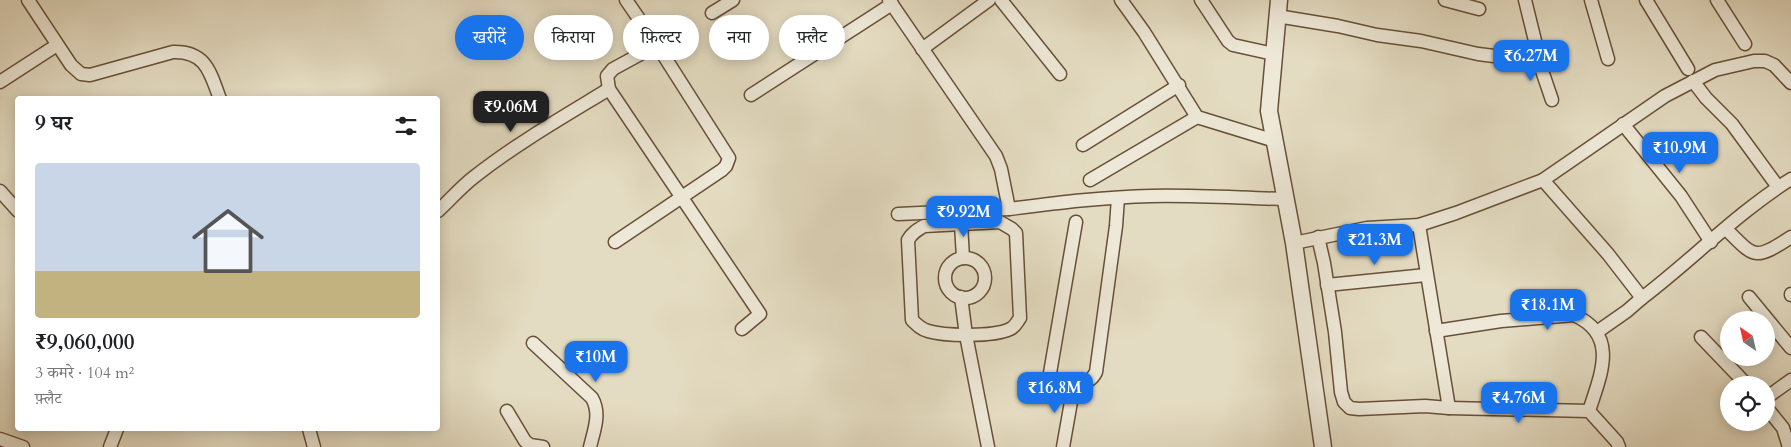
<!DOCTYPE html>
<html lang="hi">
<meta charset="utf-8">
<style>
:root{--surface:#fff;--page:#f2f2f2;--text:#202124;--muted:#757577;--line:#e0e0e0;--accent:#1a73e8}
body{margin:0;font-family:Cardo,"Noto Serif Devanagari",serif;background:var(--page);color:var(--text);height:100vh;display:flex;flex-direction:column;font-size:19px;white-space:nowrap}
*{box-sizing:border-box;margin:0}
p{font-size:16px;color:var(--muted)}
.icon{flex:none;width:28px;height:28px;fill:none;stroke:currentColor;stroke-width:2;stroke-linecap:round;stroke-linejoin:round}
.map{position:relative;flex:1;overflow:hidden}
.drawer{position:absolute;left:15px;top:96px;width:425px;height:335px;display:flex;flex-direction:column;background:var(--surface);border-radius:5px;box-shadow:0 2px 12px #0003}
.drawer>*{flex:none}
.hud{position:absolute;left:455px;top:15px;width:475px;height:45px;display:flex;gap:10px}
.needle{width:32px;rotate:326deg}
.buttons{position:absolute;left:1720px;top:311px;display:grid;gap:10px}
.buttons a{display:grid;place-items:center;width:55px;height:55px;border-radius:50%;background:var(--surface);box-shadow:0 2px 12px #0003;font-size:25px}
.price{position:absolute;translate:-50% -42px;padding:0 11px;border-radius:10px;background:var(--accent);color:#fff;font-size:16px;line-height:32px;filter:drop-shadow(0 1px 2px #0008)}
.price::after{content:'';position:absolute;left:50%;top:30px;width:15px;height:11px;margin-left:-8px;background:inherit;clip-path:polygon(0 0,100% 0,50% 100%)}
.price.current{background:#222;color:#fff}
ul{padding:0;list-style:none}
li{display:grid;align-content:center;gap:10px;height:265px;padding:0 20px}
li+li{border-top:1px solid var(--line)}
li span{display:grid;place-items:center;height:155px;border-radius:5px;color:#555}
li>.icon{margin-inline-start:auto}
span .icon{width:90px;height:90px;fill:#fffc;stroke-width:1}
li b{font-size:21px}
h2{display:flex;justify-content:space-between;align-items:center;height:60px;padding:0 20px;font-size:21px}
.chip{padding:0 18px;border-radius:22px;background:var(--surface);box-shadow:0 2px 12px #0003;font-size:18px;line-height:45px}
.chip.current{background:var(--accent);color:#fff}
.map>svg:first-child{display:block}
</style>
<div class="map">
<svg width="1791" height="447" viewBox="0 0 1791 447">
<rect width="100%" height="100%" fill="#e4dcc2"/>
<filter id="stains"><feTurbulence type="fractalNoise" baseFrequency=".004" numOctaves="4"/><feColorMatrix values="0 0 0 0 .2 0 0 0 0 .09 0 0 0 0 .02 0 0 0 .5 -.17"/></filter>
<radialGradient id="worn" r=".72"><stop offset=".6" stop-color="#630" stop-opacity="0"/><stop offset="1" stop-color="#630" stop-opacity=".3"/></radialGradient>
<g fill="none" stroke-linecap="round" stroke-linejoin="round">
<defs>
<g id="minor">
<path d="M28,0L71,65L81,74L90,75L173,52C206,51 210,72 220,99"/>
<path d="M889,0L996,156L1001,169L1009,209C1057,203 1103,197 1151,196C1196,195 1240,198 1285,199"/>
<path d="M1001,0L1060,74"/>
<path d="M1121,0L1144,32L1197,117L1275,141"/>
<path d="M1201,0L1228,41L1233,45L1274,54"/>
<path d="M1445,0L1479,9"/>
<path d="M1591,0L1608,59"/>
<path d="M1646,0L1688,69"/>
<path d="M1717,0L1745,44"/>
<path d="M712,13L733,0"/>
<path d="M1277,16L1338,26L1377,35L1421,41L1478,54L1510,58H1533L1537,56L1538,53L1525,0"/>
<path d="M657,45L613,69L607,76L609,89L760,314L742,329"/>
<path d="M922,49L989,0"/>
<path d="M1537,56L1552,100"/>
<path d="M1693,81L1706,98L1732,124L1778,187"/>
<path d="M0,82L57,45"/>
<path d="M751,95L892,4"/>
<path d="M1623,124L1681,196L1711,242"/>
<path d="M1083,145L1179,85"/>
<path d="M1090,180L1197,117"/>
<path d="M1543,180L1665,96L1715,70L1754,61H1765L1774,65L1791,83"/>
<path d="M0,191L18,211"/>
<path d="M438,211C450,200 461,187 474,177C516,144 563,117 609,89"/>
<path d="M898,214L1009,209"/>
<path d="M1000,222L1012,229L1016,233L1020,318C1017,322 1015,327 1010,329C994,337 944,336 928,331C921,329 917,325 912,320L908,240C912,233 917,230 924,226Z"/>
<path d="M1076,222L1050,373L1053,381C1067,387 1089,387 1096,372L1116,226L1118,198"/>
<path d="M961,224L963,258"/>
<path d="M1726,229C1755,258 1754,261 1791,237"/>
<path d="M1318,237L1324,263L1335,332L1341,392L1344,402L1350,408L1359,409L1425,406L1449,408L1419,225"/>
<path d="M615,242L722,170L726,166L729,158L657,45L626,0"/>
<path d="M1294,243L1367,228L1419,225L1456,213L1543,180L1608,254L1642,298L1627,311L1597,332"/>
<circle cx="965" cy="278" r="20"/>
<path d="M1327,285L1426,275"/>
<path d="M1791,294V295"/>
<path d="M961,297L966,335L988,447"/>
<path d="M1749,297L1791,348"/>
<path d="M1642,298C1692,260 1738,212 1791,179"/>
<path d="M1436,331L1501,321L1574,315C1619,335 1601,374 1589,411"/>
<path d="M1701,337L1747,385"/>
<path d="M533,343L592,398C601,414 594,430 590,447"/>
<path d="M1766,398L1791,380"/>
<path d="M1766,407L1783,428L1789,447"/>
<path d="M1449,408L1589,411L1617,442L1619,447"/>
<path d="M507,411L525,441L530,445L543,447"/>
<path d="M309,429L314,447"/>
<path d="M0,439L23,447"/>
<path d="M110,447L117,429"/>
<path d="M1063,447L1074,385"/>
</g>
<path id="tertiary" d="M1279,0L1269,111L1294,243L1323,447"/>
</defs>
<!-- minor casing -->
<use href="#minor" stroke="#685038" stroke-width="15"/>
<!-- tertiary casing -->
<use href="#tertiary" stroke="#685038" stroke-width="19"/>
<!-- minor -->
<use href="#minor" stroke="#ede8d7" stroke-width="12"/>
<!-- tertiary -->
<use href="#tertiary" stroke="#ede8d7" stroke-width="16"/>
</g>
<rect width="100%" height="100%" filter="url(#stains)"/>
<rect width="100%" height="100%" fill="url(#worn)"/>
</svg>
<div class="buttons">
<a><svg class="needle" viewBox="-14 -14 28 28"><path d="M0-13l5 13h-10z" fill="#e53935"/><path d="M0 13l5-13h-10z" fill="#757577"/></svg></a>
<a><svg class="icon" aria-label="locate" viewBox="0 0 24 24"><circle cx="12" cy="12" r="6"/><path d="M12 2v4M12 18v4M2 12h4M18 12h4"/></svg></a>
</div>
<b class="price" style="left:1531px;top:82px">₹6.27M</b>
<b class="price current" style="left:511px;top:133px">₹9.06M</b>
<b class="price" style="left:1680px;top:174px">₹10.9M</b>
<b class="price" style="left:964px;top:238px">₹9.92M</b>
<b class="price" style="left:1375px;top:266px">₹21.3M</b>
<b class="price" style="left:1548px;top:331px">₹18.1M</b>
<b class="price" style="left:596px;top:383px">₹10M</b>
<b class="price" style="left:1055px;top:414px">₹16.8M</b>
<b class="price" style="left:1519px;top:424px">₹4.76M</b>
<div class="hud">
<a class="chip current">खरीदें</a>
<a class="chip">किराया</a>
<a class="chip">फ़िल्टर</a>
<a class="chip">नया</a>
<a class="chip">फ़्लैट</a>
</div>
<section class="drawer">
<h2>9 घर<svg class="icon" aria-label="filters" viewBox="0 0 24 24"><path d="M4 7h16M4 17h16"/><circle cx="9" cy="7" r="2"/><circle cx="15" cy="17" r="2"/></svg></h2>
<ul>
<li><span style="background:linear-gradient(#c9d6e8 70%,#c2b280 0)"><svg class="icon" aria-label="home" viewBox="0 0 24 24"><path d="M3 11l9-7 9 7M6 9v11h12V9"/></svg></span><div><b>₹9,060,000</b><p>3 कमरे · 104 m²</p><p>फ़्लैट</p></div></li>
</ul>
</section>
</div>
